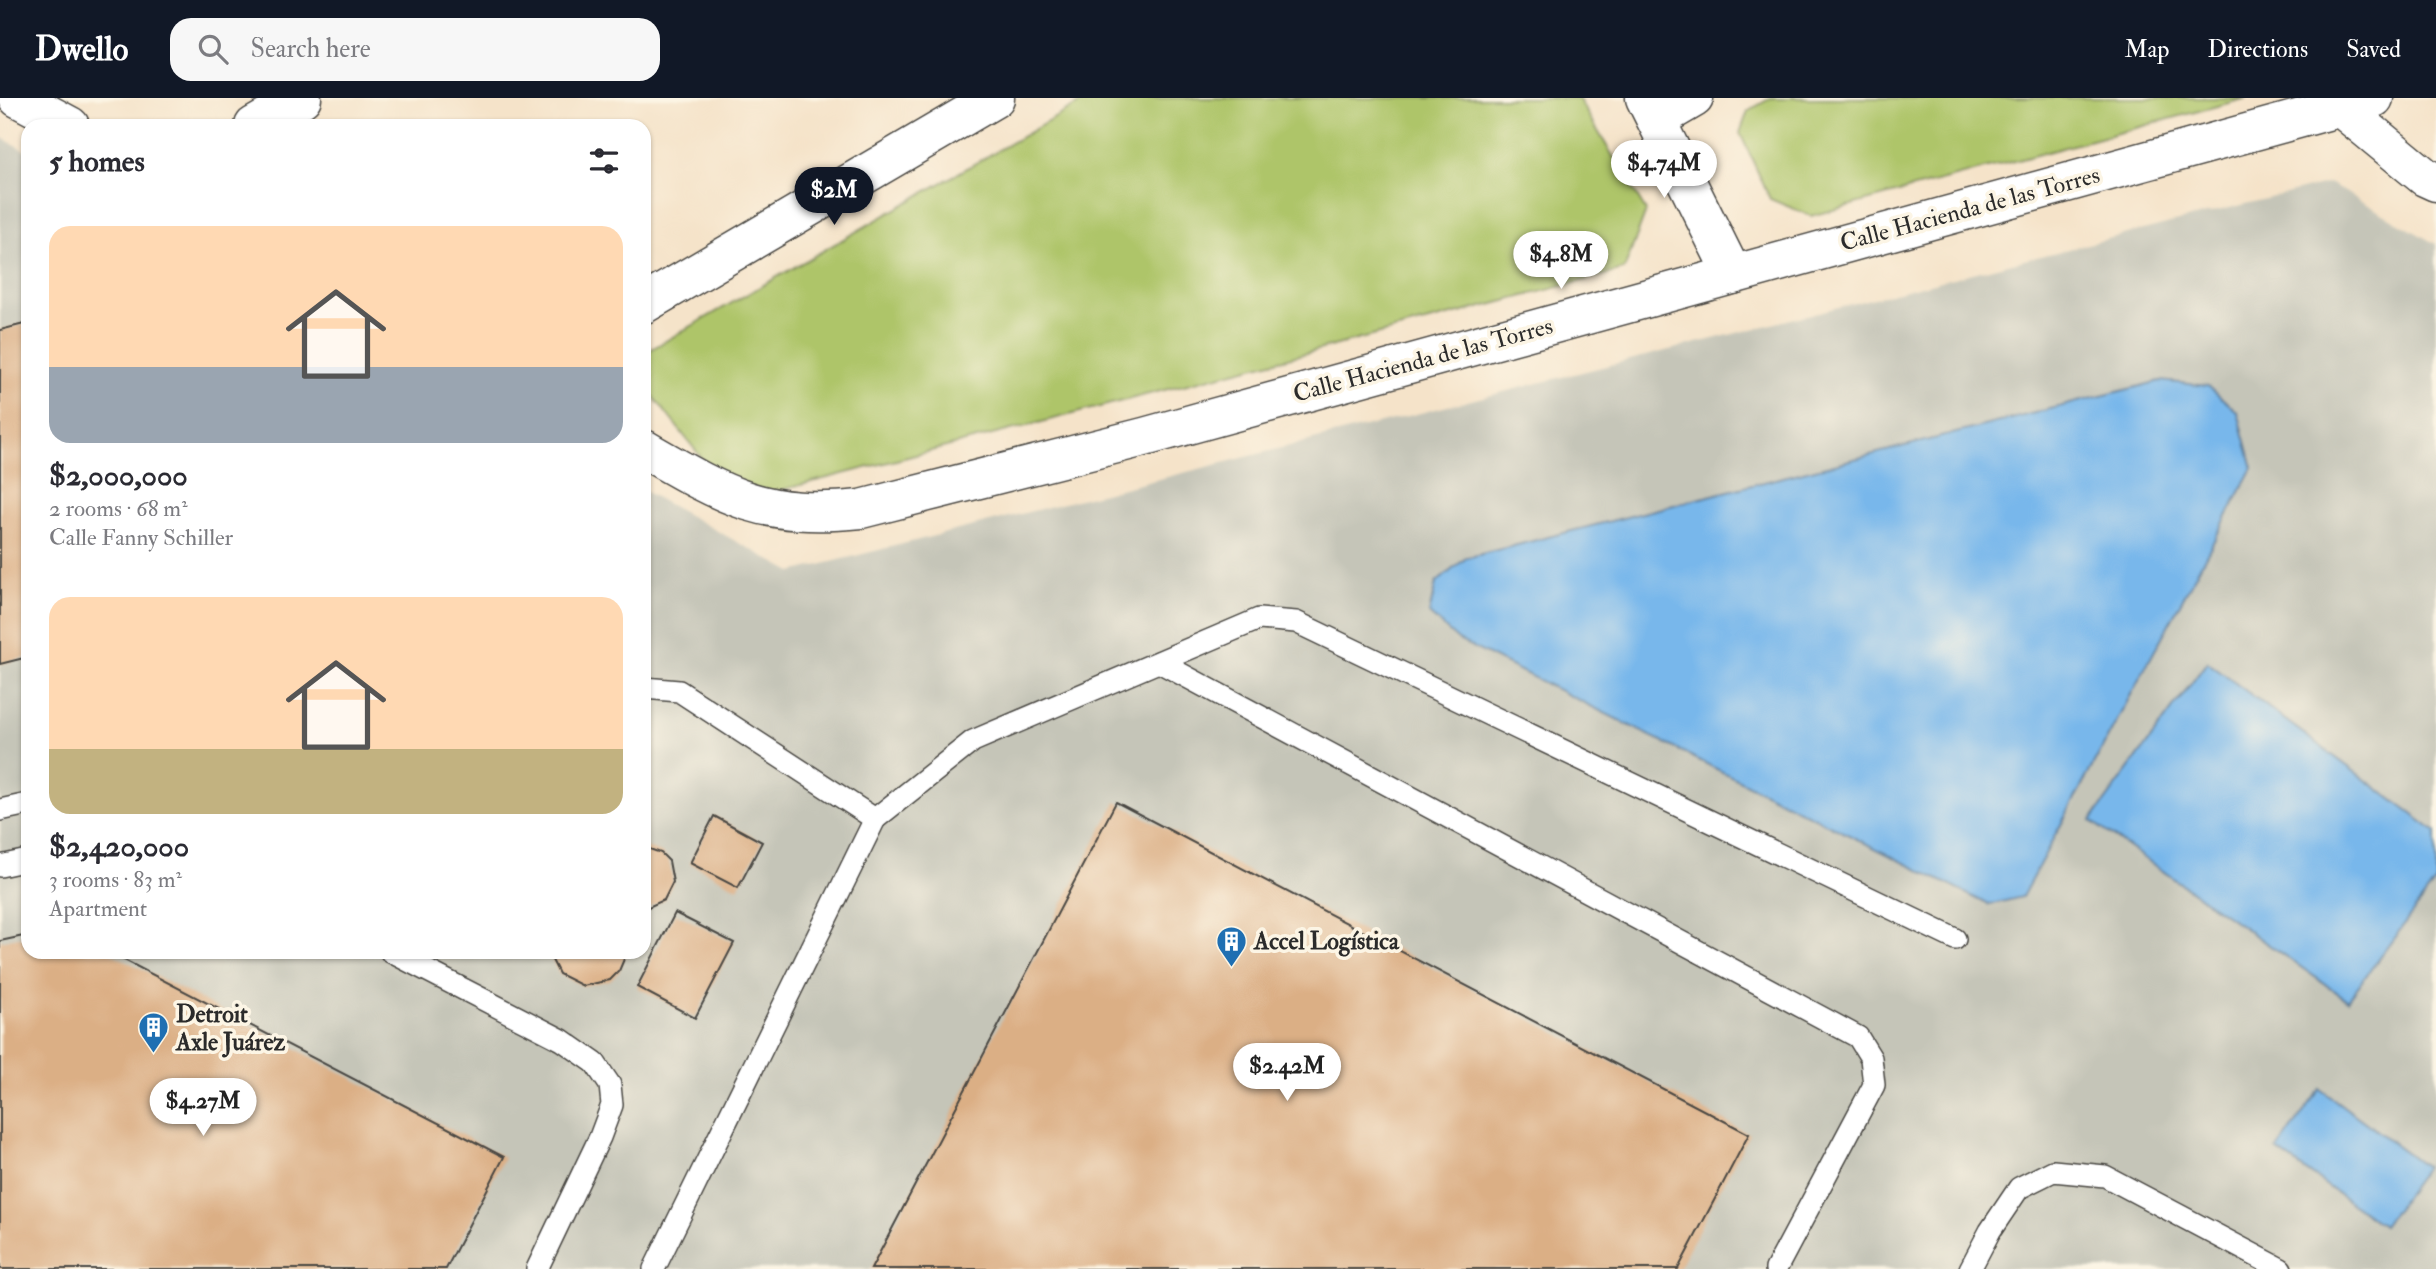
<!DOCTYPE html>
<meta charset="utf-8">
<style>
:root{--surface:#fff;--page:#f7f7f7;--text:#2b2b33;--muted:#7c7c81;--accent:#111827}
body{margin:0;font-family:"IM FELL Double Pica",serif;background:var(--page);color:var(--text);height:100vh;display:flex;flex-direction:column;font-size:26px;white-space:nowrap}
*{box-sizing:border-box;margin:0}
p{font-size:23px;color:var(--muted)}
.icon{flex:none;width:38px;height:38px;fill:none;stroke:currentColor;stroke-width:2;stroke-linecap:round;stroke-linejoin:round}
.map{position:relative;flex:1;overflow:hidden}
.panel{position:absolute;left:21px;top:21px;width:630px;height:840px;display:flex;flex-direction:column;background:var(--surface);border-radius:21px;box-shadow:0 2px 5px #0004}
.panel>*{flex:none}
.price{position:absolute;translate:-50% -60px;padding:0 16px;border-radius:24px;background:#fff;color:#222;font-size:23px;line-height:46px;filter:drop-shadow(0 2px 4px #0008)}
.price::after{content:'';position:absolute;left:50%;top:42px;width:21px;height:16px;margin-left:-10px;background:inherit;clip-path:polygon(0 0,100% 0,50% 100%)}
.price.selected{background:var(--accent);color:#fff}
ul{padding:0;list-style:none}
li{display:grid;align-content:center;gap:14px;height:371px;padding:0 28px}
li span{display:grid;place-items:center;height:217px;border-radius:21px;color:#555}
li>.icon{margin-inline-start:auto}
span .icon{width:126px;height:126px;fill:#fffc;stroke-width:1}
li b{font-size:30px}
h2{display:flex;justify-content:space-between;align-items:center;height:84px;padding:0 28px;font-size:30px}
header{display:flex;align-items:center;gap:42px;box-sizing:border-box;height:98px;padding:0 35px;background:var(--accent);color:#fff}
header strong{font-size:33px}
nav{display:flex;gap:38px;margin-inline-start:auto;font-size:24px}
.search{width:490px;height:63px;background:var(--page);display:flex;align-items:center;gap:18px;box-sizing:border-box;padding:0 24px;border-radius:21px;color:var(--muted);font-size:26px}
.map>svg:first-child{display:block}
</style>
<header>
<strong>Dwello</strong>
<div class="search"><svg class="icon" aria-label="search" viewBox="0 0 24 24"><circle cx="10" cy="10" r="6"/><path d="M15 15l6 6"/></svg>Search here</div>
<nav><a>Map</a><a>Directions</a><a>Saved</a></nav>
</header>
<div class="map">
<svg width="2436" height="1171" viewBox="0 0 2436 1171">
<rect width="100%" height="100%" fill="#fcf5e5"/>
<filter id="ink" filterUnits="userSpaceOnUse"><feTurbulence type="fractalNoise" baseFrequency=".0143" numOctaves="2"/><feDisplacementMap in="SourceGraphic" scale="14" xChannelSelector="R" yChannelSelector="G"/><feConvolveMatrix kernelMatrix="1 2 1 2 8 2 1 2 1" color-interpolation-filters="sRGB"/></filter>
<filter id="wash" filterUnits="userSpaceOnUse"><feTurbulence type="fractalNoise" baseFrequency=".00686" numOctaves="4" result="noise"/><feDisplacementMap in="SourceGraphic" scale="28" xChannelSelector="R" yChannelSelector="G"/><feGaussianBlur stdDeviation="1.57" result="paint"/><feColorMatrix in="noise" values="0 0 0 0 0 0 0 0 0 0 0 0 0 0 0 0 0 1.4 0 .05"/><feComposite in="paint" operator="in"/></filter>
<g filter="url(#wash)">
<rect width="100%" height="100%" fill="#f5e3c9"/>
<!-- industrial -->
<path fill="#c5c5b8" d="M0,39L28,54V854H644V393L792,474L2329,85L2436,146V1171H0Z"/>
<!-- green -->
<g fill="#aec569" stroke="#6c784a" stroke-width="2">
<path d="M1089,0H1578L1646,113L1624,172L755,399L723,387L644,287V263L650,252Z"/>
<path d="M1771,0H2247L1811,118L1770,101L1740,35L1748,13Z"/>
</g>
<!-- water -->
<g fill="#78b7eb" stroke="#52718b" stroke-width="2">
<path d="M2160,283L2208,288L2238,314L2253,370L2022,799L1989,807L1458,542L1429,516L1436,485L1466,460Z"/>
<path d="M2207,564L2436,734V783L2348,902L2091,723Z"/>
<path d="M2320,991L2426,1069L2383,1128L2277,1052Z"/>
</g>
<g id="blocks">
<!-- building -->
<g fill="#dbaf85">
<path d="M28,225V559L0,566V232Z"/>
<path d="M1116,704L1749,1036L1678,1171H871Z"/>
<path d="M714,718L762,744L738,790L690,765Z"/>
<path d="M644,749L661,755L669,763L673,784L664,802L644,811Z"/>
<path d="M675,815L734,845L695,920L637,889Z"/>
<path d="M28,837V854H109L504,1059L446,1171H0V843Z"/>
<path d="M548,854H627L619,873L610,882L583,888L559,876Z"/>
</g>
</g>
</g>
<g filter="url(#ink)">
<use href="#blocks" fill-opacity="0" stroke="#494743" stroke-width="2"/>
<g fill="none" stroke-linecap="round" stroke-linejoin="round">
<defs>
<g id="lane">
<path d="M1159,564L1858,939L1871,960L1874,987L1776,1171"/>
<path d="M644,590L679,593L875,721L973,643L1259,521L1296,524L1955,841"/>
<path d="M0,712L28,706"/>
<path d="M0,768L28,762"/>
<path d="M391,854L562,942L595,965L610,987L612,1007L600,1039L537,1171"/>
<path d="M654,1171L875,721"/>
<path d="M1970,1171L1990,1133L2019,1090L2053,1073L2105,1078L2281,1171"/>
</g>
<g id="street">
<path d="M1645,0L1733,177"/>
<path d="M1658,21L1694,0"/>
<path d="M254,28L302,0"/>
<path d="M644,206L995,0"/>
</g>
<g id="secondary">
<path d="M18,0L70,28"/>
<path d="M2340,9L2425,79L2436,84"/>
<path d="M644,351C727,399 763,421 861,411L1144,339L2374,0"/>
</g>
</defs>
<!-- lane casing -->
<use href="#lane" stroke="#494743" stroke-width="24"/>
<!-- street casing -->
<use href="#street" stroke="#494743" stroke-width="41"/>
<!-- secondary casing -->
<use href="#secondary" stroke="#494743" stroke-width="41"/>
<!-- lane -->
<use href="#lane" stroke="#fff" stroke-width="21"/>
<!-- street -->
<use href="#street" stroke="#fff" stroke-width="38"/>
<!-- secondary -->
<use href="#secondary" stroke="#fff" stroke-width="38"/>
</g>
</g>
<!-- icons -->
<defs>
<symbol id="building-pin" viewBox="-11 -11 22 30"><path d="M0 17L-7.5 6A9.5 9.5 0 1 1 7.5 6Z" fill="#1f6fb2" stroke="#fcf5e5"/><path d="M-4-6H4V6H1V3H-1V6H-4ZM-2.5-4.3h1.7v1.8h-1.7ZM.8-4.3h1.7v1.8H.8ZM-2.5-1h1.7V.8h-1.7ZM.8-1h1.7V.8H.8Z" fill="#fff"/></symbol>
</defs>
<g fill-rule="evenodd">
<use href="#building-pin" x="1214" y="826" width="35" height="47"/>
<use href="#building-pin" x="136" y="912" width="35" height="47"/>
</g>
<g text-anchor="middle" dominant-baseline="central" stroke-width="7" stroke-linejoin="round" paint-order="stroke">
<!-- street labels -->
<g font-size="24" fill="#2b2b2b" stroke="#fcf5e5">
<text transform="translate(1970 111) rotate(-15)">Calle Hacienda de las Torres</text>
<text transform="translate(1423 262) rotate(-15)">Calle Hacienda de las Torres</text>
</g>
<!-- poi labels -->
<g font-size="24" font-weight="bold" fill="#2b2b2b" stroke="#fcf5e5" text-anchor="start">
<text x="1254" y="843">Accel Logística</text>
<text x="176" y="916">Detroit<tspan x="176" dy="28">Axle Juárez</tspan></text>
</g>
</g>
</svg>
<b class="price" style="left:1664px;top:102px">$4.74M</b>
<b class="price selected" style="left:834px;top:129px">$2M</b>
<b class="price" style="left:1561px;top:193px">$4.8M</b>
<b class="price" style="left:1287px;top:1005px">$2.42M</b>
<b class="price" style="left:203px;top:1040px">$4.27M</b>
<section class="panel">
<h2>5 homes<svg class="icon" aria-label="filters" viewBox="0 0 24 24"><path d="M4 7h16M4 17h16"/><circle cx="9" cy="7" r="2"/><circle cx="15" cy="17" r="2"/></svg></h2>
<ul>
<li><span style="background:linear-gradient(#ffd9b3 65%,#9aa5b1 0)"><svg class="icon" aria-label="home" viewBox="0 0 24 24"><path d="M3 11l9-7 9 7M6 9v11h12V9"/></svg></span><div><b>$2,000,000</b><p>2 rooms · 68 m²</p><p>Calle Fanny Schiller</p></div></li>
<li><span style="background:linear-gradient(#ffd9b3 70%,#c2b280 0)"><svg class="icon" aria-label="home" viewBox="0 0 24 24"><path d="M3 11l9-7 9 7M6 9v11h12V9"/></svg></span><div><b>$2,420,000</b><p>3 rooms · 83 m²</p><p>Apartment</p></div></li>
</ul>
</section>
</div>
